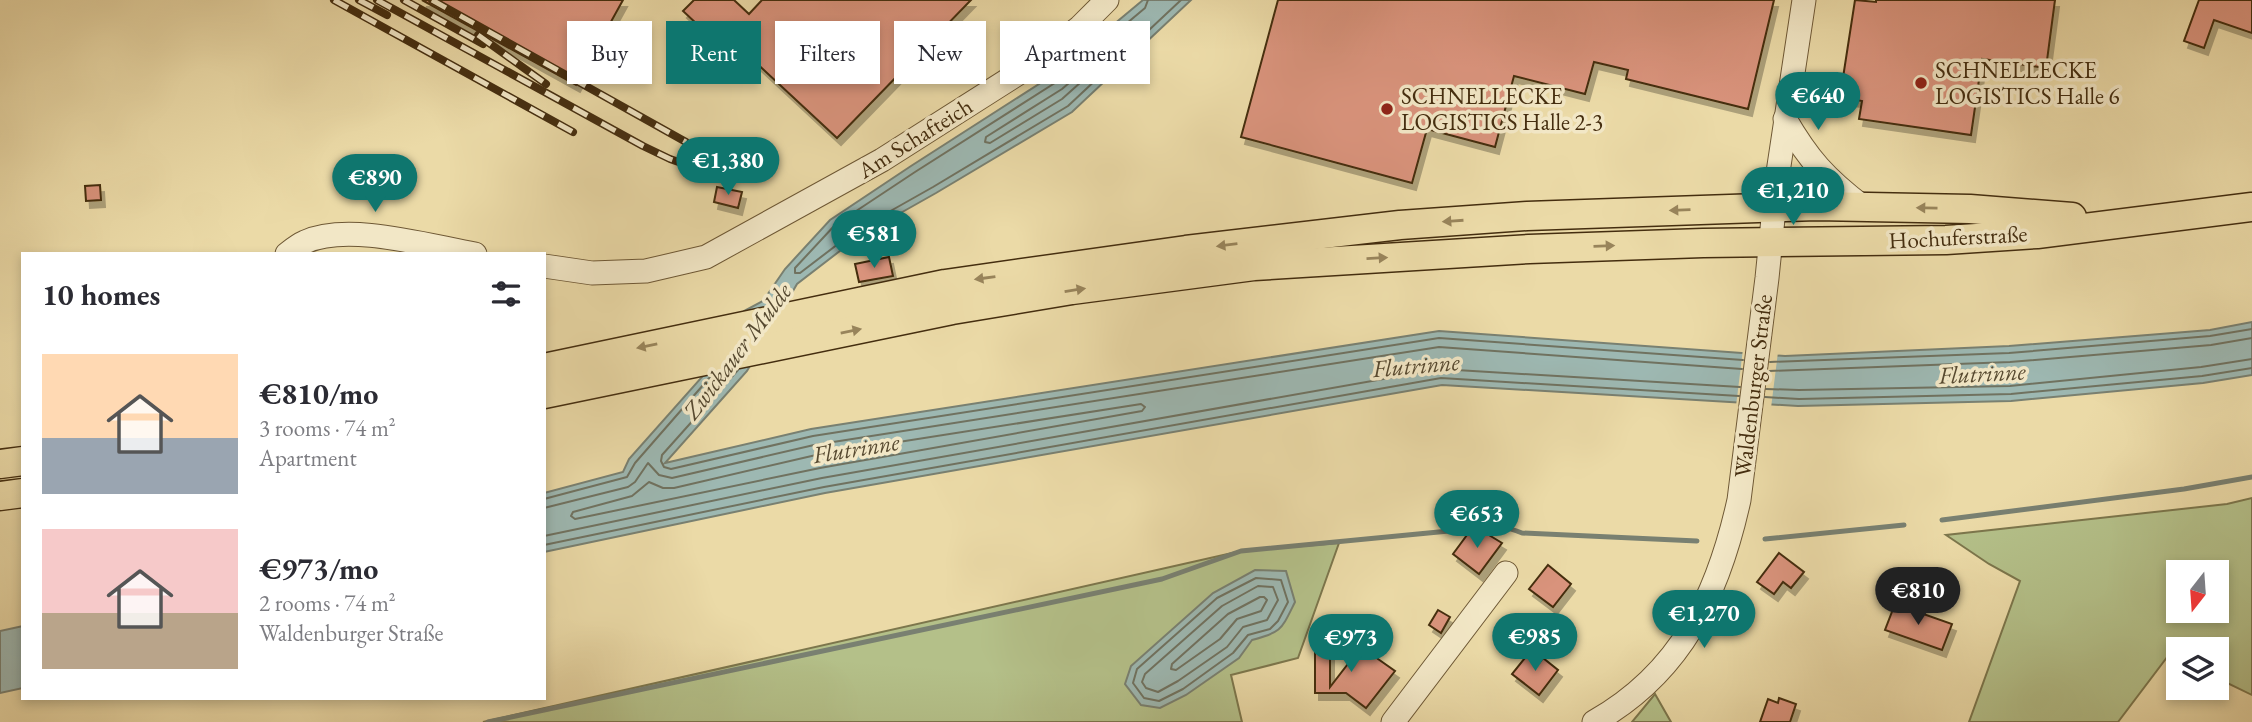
<!DOCTYPE html>
<meta charset="utf-8">
<style>
:root{--surface:#fff;--page:#f7f7f7;--text:#2b2b33;--muted:#7c7c81;--accent:#0f766e}
body{margin:0;font-family:"EB Garamond",serif;background:var(--page);color:var(--text);height:100vh;display:flex;flex-direction:column;font-size:26px;white-space:nowrap}
*{box-sizing:border-box;margin:0}
p{font-size:23px;color:var(--muted)}
.icon{flex:none;width:38px;height:38px;fill:none;stroke:currentColor;stroke-width:2;stroke-linecap:round;stroke-linejoin:round}
.map{position:relative;flex:1;overflow:hidden}
.details{position:absolute;left:21px;top:252px;width:525px;height:448px;display:flex;flex-direction:column;background:var(--surface);border-radius:0px;box-shadow:0 4px 10px #0003}
.details>*{flex:none}
.top-card{position:absolute;left:567px;top:21px;width:665px;height:63px;display:flex;gap:14px}
.needle{width:46px;rotate:197deg}
.buttons{position:absolute;left:2166px;top:560px;display:grid;gap:14px}
.buttons a{display:grid;place-items:center;width:63px;height:63px;border-radius:0px;background:var(--surface);box-shadow:0 4px 10px #0003;font-size:35px}
.price{position:absolute;translate:-50% -60px;padding:0 16px;border-radius:24px;background:var(--accent);color:#fff;font-size:23px;line-height:46px;filter:drop-shadow(0 2px 4px #0008)}
.price::after{content:'';position:absolute;left:50%;top:42px;width:21px;height:16px;margin-left:-10px;background:inherit;clip-path:polygon(0 0,100% 0,50% 100%)}
.price.active{background:#222;color:#fff}
ul{padding:0;list-style:none}
li{display:flex;align-items:center;gap:21px;height:175px;padding:0 21px}
li span{display:grid;place-items:center;flex:none;width:196px;height:140px;border-radius:0px;color:#555}
li>.icon{margin-inline-start:auto}
span .icon{width:84px;height:84px;fill:#fffc;stroke-width:1}
li b{font-size:30px}
h2{display:flex;justify-content:space-between;align-items:center;height:84px;padding:0 21px;font-size:30px}
.chip{padding:0 24px;border-radius:0px;background:var(--surface);box-shadow:0 4px 10px #0003;font-size:24px;line-height:63px}
.chip.active{background:var(--accent);color:#fff}
.map>svg:first-child{display:block}
</style>
<div class="map">
<svg width="2252" height="722" viewBox="0 0 2252 722">
<defs>
<filter id="shadow"><feDropShadow dx="4" dy="7" stdDeviation="0" flood-color="#0004"/></filter>
</defs>
<rect width="100%" height="100%" fill="#ebdaa7"/>
<filter id="stains"><feTurbulence type="fractalNoise" baseFrequency=".00286" numOctaves="4"/><feColorMatrix values="0 0 0 0 .2 0 0 0 0 .09 0 0 0 0 .02 0 0 0 .5 -.17"/></filter>
<radialGradient id="worn" r=".72"><stop offset=".6" stop-color="#630" stop-opacity="0"/><stop offset="1" stop-color="#630" stop-opacity=".3"/></radialGradient>
<!-- green -->
<g fill="#b4c089" stroke="#7c764c" stroke-width="2" fill-rule="evenodd">
<path d="M2252,498V695L2217,678V649H2179V661L2168,656L2118,722H1969L2020,581L1989,564L1946,535L2227,504ZM2217,572V611H2179V572Z"/>
<path d="M1339,543L1298,658L1231,675L1242,722H483L1241,551Z"/>
<path d="M1655,694L1671,722H1632Z"/>
</g>
<!-- water -->
<g fill="#9db8b2" stroke="#798071" stroke-width="2">
<path d="M1143,0H1191L1072,112L936,193L858,237L797,284L747,371L665,463L811,429L1439,331L1785,356L2009,346L2210,330L2252,322V375L2203,383L2011,401L1798,406L1442,385L825,493L544,552V493L623,472L629,459L702,377L744,311L763,301L785,269L830,220L911,166L1053,75Z"/>
<path d="M1255,570L1286,571L1295,602C1281,630 1282,632 1252,640L1239,658L1186,695L1160,708L1141,705L1125,684L1131,666L1213,593Z"/>
<path d="M23,626V688L0,693V631Z"/>
</g>
<!-- pier -->
<path fill="#ebdaa7" d="M1743,349L1778,352L1771,408L1736,406Z"/>
<g fill="none" stroke-linecap="round" stroke-linejoin="round">
<!-- shore -->
<g stroke="#707260" stroke-width="2">
<path d="M1148,0L1145,8L1058,81L915,172L835,225L795,268V273H800L855,231L933,187L1068,106L1181,0"/>
<path d="M1076,77L1080,78L1081,82L1062,99L990,143L985,142L986,137L1062,89Z"/>
<path d="M1770,362L2009,353L2210,336L2252,329"/>
<path d="M738,370L662,455L661,461L664,467L671,469L813,436L1439,338L1743,360"/>
<path d="M1769,371L2010,362L2211,345L2252,338"/>
<path d="M1766,389L1799,390L2010,386L2201,367L2252,359"/>
<path d="M1765,397L1799,399L2011,394L2202,376L2252,368"/>
<path d="M1141,404L1145,407L1142,411L820,468L575,519L571,516L573,512L632,496L649,482L663,488H674L816,455Z"/>
<path d="M544,499L627,477L635,463L711,376"/>
<path d="M544,508L628,487L635,482L648,463L659,475L672,478L814,445L1439,347L1742,369"/>
<path d="M544,536L822,478L1440,369L1740,387"/>
<path d="M544,545L824,487L1441,378L1739,396"/>
<path d="M1256,578L1281,580L1288,602L1278,621L1270,629L1248,635L1233,653L1183,689L1159,701L1144,698L1133,683L1137,669L1217,598Z"/>
<path d="M1258,586L1273,587L1278,600L1267,620L1243,627L1227,647L1178,681L1158,692L1146,688L1142,682L1145,674L1222,606Z"/>
<path d="M1260,597H1264L1267,600L1261,611L1237,619L1220,639L1176,670L1171,669L1172,664L1228,614Z"/>
</g>
<!-- stream -->
<g stroke="#798071" stroke-width="5">
<path d="M1942,520L2184,489L2252,477"/>
<path d="M1765,539L1904,525"/>
<path d="M488,722L1162,579L1241,551L1449,531C1481,520 1490,521 1522,533L1697,541"/>
</g>
</g>
<!-- building -->
<g fill="#d9937c" stroke="#442d0f" stroke-width="2" filter="url(#shadow)">
<path d="M422,0H623L576,85Z"/>
<path d="M694,0H734L749,14L762,0H971L837,138L722,31L714,40L683,11Z"/>
<path d="M1278,0H1774L1748,109L1626,79L1628,70L1594,62L1585,94L1514,76L1495,147L1427,129L1412,183L1241,137Z"/>
<path d="M1855,0L1876,2V0H2055L2046,68L1982,59L1971,135L1859,119L1862,101L1840,97Z"/>
<path d="M2199,0H2252V33L2214,20L2204,48L2184,41Z"/>
<path d="M100,185L101,200L86,201L85,186Z"/>
<path d="M717,187L742,192L738,208L714,202Z"/>
<path d="M889,257L893,276L859,282L855,264Z"/>
<path d="M1479,529L1502,543L1479,574L1453,554L1470,531L1475,535Z"/>
<path d="M1779,553L1804,572L1791,588L1783,582L1774,594L1757,582Z"/>
<path d="M1548,565L1571,584L1553,607L1529,589Z"/>
<path d="M1895,604L1952,624L1942,650L1885,630Z"/>
<path d="M1438,610L1450,617L1441,633L1429,625Z"/>
<path d="M1315,636H1330V687L1361,647L1395,671L1366,708L1346,693H1315Z"/>
<path d="M1529,653L1540,662L1543,658L1558,670L1539,695L1512,674Z"/>
<path d="M1779,698L1796,704L1790,722H1760L1768,699L1778,703Z"/>
</g>
<g fill="none" stroke-linecap="round" stroke-linejoin="round">
<defs>
<g id="minor">
<path d="M1785,119C1808,159 1826,179 1863,207"/>
<path d="M287,254C292,250 298,245 305,242C348,222 429,246 475,254"/>
<path d="M544,266L592,273L646,271L706,257L882,160L1033,64L1080,27L1107,0"/>
<path d="M1393,722L1506,573"/>
<path d="M1594,722C1681,673 1718,595 1739,500L1767,278L1777,179L1804,0"/>
</g>
<g id="major">
<path d="M544,368L945,284L1186,250L1400,225L1527,216L1817,206L1970,209L2072,217"/>
<path d="M544,394L952,310L1072,290L1254,266L1529,249L1703,243L1946,240L2037,234L2252,207"/>
<path d="M0,464L23,461"/>
<path d="M0,496L23,493"/>
</g>
</defs>
<!-- minor casing -->
<use href="#minor" stroke="#6e5835" stroke-width="25"/>
<!-- major casing -->
<use href="#major" stroke="#442d0f" stroke-width="31"/>
<!-- minor -->
<use href="#minor" stroke="#f2e7c6" stroke-width="23"/>
<!-- major -->
<use href="#major" stroke="#ebdaa7" stroke-width="28"/>
<defs>
<g id="rail">
<path d="M334,0L573,132"/>
<path d="M359,0L387,15"/>
<path d="M377,0L643,146L670,159L727,179"/>
<path d="M404,0L483,44"/>
<path d="M432,0L686,142"/>
<path d="M478,35L546,84"/>
</g>
</defs>
<!-- rail casing -->
<use href="#rail" stroke="#442d0f" stroke-width="8"/>
<!-- rail -->
<use href="#rail" stroke="#f2e7c6" stroke-width="5" stroke-dasharray="16" stroke-linecap="butt"/>
</g>
<!-- one-way arrows -->
<defs><path id="oneway-solid" d="M-6-.8H1V-3.2L6.5 0L1 3.2V.8H-6Z" transform="scale(1.75)"/></defs>
<g fill="#98845b">
<use href="#oneway-solid" transform="translate(1927 208) rotate(-179)"/>
<use href="#oneway-solid" transform="translate(1680 210) rotate(178)"/>
<use href="#oneway-solid" transform="translate(1453 221) rotate(176)"/>
<use href="#oneway-solid" transform="translate(1227 245) rotate(173)"/>
<use href="#oneway-solid" transform="translate(1604 246) rotate(-2)"/>
<use href="#oneway-solid" transform="translate(1377 258) rotate(-3)"/>
<use href="#oneway-solid" transform="translate(985 278) rotate(172)"/>
<use href="#oneway-solid" transform="translate(1075 290) rotate(-9)"/>
<use href="#oneway-solid" transform="translate(851 331) rotate(-11)"/>
<use href="#oneway-solid" transform="translate(647 346) rotate(168)"/>
</g>
<!-- markers -->
<g fill="#8f2418" stroke="#f2e7c6" stroke-width="2.5">
<circle cx="1921" cy="83" r="7"/>
<circle cx="1387" cy="109" r="7"/>
</g>
<g text-anchor="middle" dominant-baseline="central" stroke-width="7" stroke-linejoin="round" paint-order="stroke">
<!-- poi labels -->
<g font-size="23" fill="#442d0f" stroke="#f2e7c6" text-anchor="start">
<text x="1935" y="70">SCHNELLECKE<tspan x="1935" dy="26">LOGISTICS Halle 6</tspan></text>
<text x="1401" y="96">SCHNELLECKE<tspan x="1401" dy="26">LOGISTICS Halle 2-3</tspan></text>
</g>
<!-- street labels -->
<g font-size="23" fill="#442d0f" stroke="#f2e7c6">
<text transform="translate(915 138) rotate(-32)">Am Schafteich</text>
<text transform="translate(1958 237) rotate(-3)">Hochuferstraße</text>
<text transform="translate(1753 386) rotate(-83)">Waldenburger Straße</text>
</g>
<!-- water labels -->
<g font-size="24" font-style="italic" fill="#564930" stroke="#f2e7c6">
<text transform="translate(737 351) rotate(-53)">Zwickauer Mulde</text>
<text transform="translate(1416 365) rotate(-5)">Flutrinne</text>
<text transform="translate(1982 373) rotate(-3)">Flutrinne</text>
<text transform="translate(856 448) rotate(-9)">Flutrinne</text>
</g>
</g>
<rect width="100%" height="100%" filter="url(#stains)"/>
<rect width="100%" height="100%" fill="url(#worn)"/>
</svg>
<div class="buttons">
<a><svg class="needle" viewBox="-14 -14 28 28"><path d="M0-13l5 13h-10z" fill="#e53935"/><path d="M0 13l5-13h-10z" fill="#7c7c81"/></svg></a>
<a><svg class="icon" aria-label="layers" viewBox="0 0 24 24"><path d="M12 4l9 5-9 5-9-5zM3 14l9 5 9-5"/></svg></a>
</div>
<b class="price" style="left:1818px;top:132px">€640</b>
<b class="price" style="left:728px;top:197px">€1,380</b>
<b class="price" style="left:375px;top:214px">€890</b>
<b class="price" style="left:1793px;top:227px">€1,210</b>
<b class="price" style="left:874px;top:270px">€581</b>
<b class="price" style="left:1477px;top:550px">€653</b>
<b class="price active" style="left:1918px;top:627px">€810</b>
<b class="price" style="left:1704px;top:650px">€1,270</b>
<b class="price" style="left:1535px;top:673px">€985</b>
<b class="price" style="left:1351px;top:674px">€973</b>
<div class="top-card">
<a class="chip">Buy</a>
<a class="chip active">Rent</a>
<a class="chip">Filters</a>
<a class="chip">New</a>
<a class="chip">Apartment</a>
</div>
<section class="details">
<h2>10 homes<svg class="icon" aria-label="filters" viewBox="0 0 24 24"><path d="M4 7h16M4 17h16"/><circle cx="9" cy="7" r="2"/><circle cx="15" cy="17" r="2"/></svg></h2>
<ul>
<li><span style="background:linear-gradient(#ffd9b3 60%,#9aa5b1 0)"><svg class="icon" aria-label="home" viewBox="0 0 24 24"><path d="M3 11l9-7 9 7M6 9v11h12V9"/></svg></span><div><b>€810/mo</b><p>3 rooms · 74 m²</p><p>Apartment</p></div></li>
<li><span style="background:linear-gradient(#f6c9c9 60%,#b9a48a 0)"><svg class="icon" aria-label="home" viewBox="0 0 24 24"><path d="M3 11l9-7 9 7M6 9v11h12V9"/></svg></span><div><b>€973/mo</b><p>2 rooms · 74 m²</p><p>Waldenburger Straße</p></div></li>
</ul>
</section>
</div>
